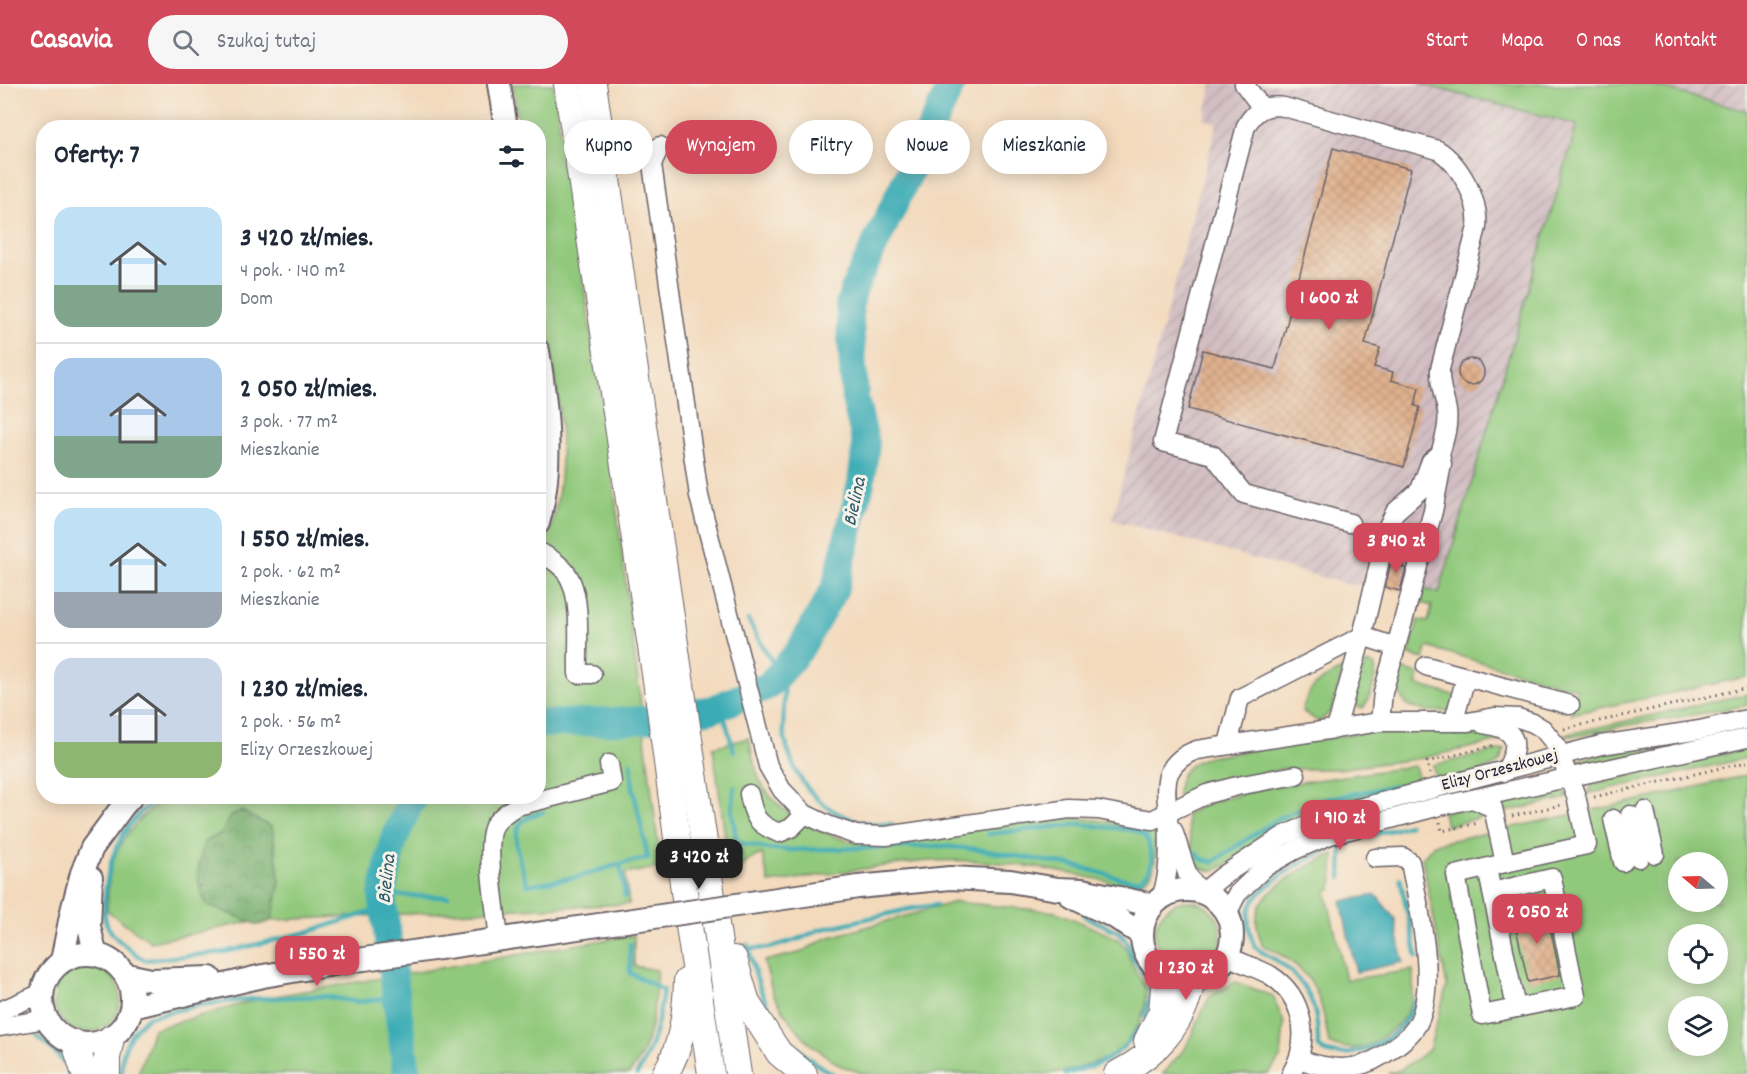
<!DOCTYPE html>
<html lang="pl">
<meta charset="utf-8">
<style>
:root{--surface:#fff;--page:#f6f6f7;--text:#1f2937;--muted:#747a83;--line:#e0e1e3;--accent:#d1495b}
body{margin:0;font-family:Dekko,sans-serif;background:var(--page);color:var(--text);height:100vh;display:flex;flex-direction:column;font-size:22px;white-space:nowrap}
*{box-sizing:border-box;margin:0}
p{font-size:20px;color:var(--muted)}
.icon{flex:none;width:33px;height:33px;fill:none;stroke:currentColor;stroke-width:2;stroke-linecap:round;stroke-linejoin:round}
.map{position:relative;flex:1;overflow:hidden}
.details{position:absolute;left:36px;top:36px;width:510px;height:684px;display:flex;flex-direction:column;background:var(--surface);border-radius:24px;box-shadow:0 3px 15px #0003}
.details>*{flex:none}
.hud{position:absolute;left:564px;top:36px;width:570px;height:54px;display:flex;gap:12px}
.needle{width:39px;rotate:289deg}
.controls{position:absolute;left:1668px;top:768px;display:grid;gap:12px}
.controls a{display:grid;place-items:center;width:60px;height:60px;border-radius:50%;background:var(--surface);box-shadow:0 3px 15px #0003;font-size:30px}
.price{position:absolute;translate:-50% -51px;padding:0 14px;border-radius:12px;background:var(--accent);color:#fff;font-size:20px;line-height:39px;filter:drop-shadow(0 2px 3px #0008)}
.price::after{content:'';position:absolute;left:50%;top:36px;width:18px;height:14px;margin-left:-9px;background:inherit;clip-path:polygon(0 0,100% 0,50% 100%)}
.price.active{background:#222;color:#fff}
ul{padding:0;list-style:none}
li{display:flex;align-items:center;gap:18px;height:150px;padding:0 18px}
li+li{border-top:2px solid var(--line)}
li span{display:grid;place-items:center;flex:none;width:168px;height:120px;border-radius:18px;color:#555}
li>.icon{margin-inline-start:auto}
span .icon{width:72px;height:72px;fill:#fffc;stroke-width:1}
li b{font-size:26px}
h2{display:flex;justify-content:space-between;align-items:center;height:72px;padding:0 18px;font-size:26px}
.tag{padding:0 21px;border-radius:27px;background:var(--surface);box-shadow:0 3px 15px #0003;font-size:21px;line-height:54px}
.tag.active{background:var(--accent);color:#fff}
header{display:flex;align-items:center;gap:36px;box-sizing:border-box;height:84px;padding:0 30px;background:var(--accent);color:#fff}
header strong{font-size:28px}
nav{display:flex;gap:33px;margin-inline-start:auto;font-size:21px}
.search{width:420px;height:54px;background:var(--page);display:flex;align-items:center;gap:15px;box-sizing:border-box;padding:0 21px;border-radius:33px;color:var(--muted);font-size:22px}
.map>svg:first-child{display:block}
</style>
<header>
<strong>Casavia</strong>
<div class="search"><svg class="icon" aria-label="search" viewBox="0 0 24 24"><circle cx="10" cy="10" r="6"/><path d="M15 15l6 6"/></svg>Szukaj tutaj</div>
<nav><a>Start</a><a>Mapa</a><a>O nas</a><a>Kontakt</a></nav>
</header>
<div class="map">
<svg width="1747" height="990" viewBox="0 0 1747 990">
<defs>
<pattern id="industrial-furrows" width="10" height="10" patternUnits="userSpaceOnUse" patternTransform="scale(1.5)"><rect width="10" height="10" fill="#d2bec2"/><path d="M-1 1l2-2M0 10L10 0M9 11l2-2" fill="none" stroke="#b4a3a8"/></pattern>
<pattern id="forest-crowns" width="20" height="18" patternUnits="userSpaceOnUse" patternTransform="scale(1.5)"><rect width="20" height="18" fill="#74ad6c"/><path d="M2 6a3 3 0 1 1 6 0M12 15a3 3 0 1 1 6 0" fill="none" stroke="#5f8c5a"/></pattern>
<pattern id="building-cross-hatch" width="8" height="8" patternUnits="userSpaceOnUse" patternTransform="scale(1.5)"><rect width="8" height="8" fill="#e0b18d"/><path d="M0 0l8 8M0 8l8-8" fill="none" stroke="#c0987b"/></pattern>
</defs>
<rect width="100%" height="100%" fill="#f7f3e8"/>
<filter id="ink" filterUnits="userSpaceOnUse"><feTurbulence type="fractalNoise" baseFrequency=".0167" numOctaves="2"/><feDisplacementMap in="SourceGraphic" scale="12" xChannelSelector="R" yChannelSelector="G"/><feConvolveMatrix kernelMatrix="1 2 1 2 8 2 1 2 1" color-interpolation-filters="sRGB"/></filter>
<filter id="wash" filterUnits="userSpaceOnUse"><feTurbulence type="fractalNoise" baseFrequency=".008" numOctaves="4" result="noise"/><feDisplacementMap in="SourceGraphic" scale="24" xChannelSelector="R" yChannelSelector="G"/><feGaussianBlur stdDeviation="1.35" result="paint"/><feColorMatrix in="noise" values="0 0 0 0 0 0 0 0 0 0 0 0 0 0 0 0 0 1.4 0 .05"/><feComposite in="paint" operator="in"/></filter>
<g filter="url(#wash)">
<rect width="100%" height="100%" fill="#f3dabd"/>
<!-- industrial -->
<g fill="url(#industrial-furrows)">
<path d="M1212,0H1423L1577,40L1439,510L1403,500L1401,507L1366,498L1354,502L1112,436L1217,39L1204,35Z"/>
<path d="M1646,0H1747V27Z"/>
</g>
<!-- green -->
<g fill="#91c97c" stroke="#5a765c" stroke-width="1.5" fill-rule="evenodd">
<path d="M513,0H553L610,372L661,783L625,790L629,820L254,837L151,858L107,827C108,812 108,794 112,780C121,752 143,728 168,713L538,712L539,476C584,381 548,278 539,180C537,165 539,150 539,135C539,104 539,74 538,44L519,43Z"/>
<path d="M1420,0H1646L1747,27V593L1571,630L1577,605L1427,563L1424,575L1409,571L1418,536L1428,538L1432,522L1422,519L1423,505L1439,509L1577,41Z"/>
<path d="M1369,579L1374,581C1379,590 1370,615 1363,624L1358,623C1352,613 1359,592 1365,581Z"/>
<path d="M1343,585L1332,626L1319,638L1302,627C1309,600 1319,597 1343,585Z"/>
<path d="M1400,585L1419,590L1417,601L1457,612L1450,627C1418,629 1391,626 1400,585Z"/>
<path d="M1747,610V621C1706,630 1664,635 1623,642C1604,645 1582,655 1563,651Z"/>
<path d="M1747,638V646L1573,686L1566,679Z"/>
<path d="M1490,645L1504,656L1423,674L1338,685H1281L1203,703L1178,716C1176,692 1185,679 1209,673L1373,647Z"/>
<path d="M749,654C752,670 755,689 764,704C784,734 823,750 856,759L1044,736L1079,734L1104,737L1151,747L1158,750L1162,757L1155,758C1157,782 1155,799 1127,802C1060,786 987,772 918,778C868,783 818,792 769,799L762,770C748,775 740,782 737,796L731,797L713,663Z"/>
<path d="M1505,665L1500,677L1493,683L1436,699L1433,681Z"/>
<path d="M1747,665V674L1587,710L1592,701L1598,699Z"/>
<path d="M1415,682L1420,702C1384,710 1336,715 1304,730C1283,740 1263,753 1245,766C1236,772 1226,784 1215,786C1199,789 1191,774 1184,763H1192L1186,731L1209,718L1274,702Z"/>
<path d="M1747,691V990H1387L1400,986L1429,966L1447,902L1422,774L1434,760L1654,713ZM1678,778H1718V818H1678ZM1678,850H1718V890H1678ZM1678,922H1718V962H1678Z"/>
<path d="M1565,706L1568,714L1505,728L1496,718Z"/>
<path d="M1468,723L1484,728L1487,732L1446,742L1443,728Z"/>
<path d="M1334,770L1332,805L1326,808L1346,896L1413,886C1413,899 1414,912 1409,924C1403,940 1375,962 1358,964C1348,965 1338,963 1329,960C1321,908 1313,884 1262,861C1258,849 1254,836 1259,824C1266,804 1314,778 1334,770Z"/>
<circle cx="1188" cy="850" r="33"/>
<path d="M955,818L1057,828L1116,854L1125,862L1133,882L1146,905L1145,920L1140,939L1125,960L1107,974L1069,987L1046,990H864L839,981L809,959L788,934L773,910L764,877L799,869L827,854Z"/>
<path d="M634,851V882L657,886C654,921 654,961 629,990H138L153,945L263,914Z"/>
<circle cx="87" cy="915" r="33"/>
<path d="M1236,898L1273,912L1284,939L1281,973L1268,990H1163L1186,963L1209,913Z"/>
</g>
<!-- forest -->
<path fill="url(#forest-crowns)" stroke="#4b6854" stroke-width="1.5" d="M241,727L272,743L280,798L272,837L258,841L207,821C194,796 197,785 204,758L222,749L231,732Z"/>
<!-- water -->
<path fill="#3bacb5" stroke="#2e6778" stroke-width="1.5" d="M1376,811L1395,835L1403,878L1356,888L1341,817Z"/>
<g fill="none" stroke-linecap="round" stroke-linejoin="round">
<!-- stream -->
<g stroke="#3bacb5" stroke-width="4.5">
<path d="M748,536C756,550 764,566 773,579C776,583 780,586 781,590C788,609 781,630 784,650C794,706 834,743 892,740"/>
<path d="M721,621L734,667"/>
<path d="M735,703L732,726L739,774"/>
<path d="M161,712C127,734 111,764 106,803C102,832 102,845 127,863C133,868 138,873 146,876L225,868L308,848L383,824"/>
<path d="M543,728C535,731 526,733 521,739C509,755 523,784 527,801L578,793L620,780L648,774L633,704L631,679"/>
<path d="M1409,741C1387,748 1363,752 1342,760C1317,769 1256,799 1249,827C1247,838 1250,853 1255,863C1262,869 1269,872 1276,876C1309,898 1319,924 1318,962C1323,969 1332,970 1340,970C1374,969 1404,950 1416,916"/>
<path d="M737,758L768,765L790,766L939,762L976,765L1075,782L1128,796H1140L1148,788L1152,775L1148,757L1144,751L1133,746L1080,740L988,750"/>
<path d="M1196,768L1201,775L1213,778L1279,734L1326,715L1402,701"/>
<path d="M620,780L625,812"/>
<path d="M1341,794L1342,760"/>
<path d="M1400,794L1417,873"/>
<path d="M382,811L448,813"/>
<path d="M1084,832L1119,848L1128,859L1132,872L1148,897L1151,908L1145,934"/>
<path d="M630,860V889L663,906C658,940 655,960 637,990"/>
<path d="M748,860C758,914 783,964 833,990"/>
<path d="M749,865L769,864L802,854L818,846L909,825L936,821"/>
<path d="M37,952C49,964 64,972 69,990"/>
<path d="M122,990C120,967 129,948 148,933L199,921L250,915L323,912L357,918L397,913"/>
<path d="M1065,990C1102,980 1116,976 1140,944"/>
</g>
<!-- river -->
<g stroke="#3bacb5" stroke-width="28">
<path d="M538,640L643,636L713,625L768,602L799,567L835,504L861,399L866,360L855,315L849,221L855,202L952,0"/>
<path d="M407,990L382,811L393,758L410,719L415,712"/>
</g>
</g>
<g id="blocks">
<!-- building -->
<g fill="url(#building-cross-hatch)">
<path d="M1333,64L1411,85L1365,260L1380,264L1374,283L1393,288L1391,296L1419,304L1415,322L1420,323L1404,383L1188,325L1203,266L1275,285Z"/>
<circle cx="1471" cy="288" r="13"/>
<path d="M1393,471L1405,474L1402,483L1406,484L1400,507L1385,503Z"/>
<path d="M1546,823L1560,891L1528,898L1513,831Z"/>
</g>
</g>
</g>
<g filter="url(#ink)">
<use href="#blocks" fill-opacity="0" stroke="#6b6268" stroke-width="1.5"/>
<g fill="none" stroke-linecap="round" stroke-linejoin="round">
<defs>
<g id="minor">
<path d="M1244,0L1262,24"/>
<path d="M660,62L652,80L699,412L768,682L782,706L805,730L830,742L856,751L886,752L1069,725L1098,726L1152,736L1207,710L1237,702L1296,691"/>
<path d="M1350,439L1244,410L1213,371L1163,358L1246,42C1255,26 1266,20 1284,23L1438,66C1460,80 1480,117 1477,143L1440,285C1439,303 1444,310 1447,327C1449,342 1444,356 1440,370"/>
<path d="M538,467C550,474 564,482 570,495C582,520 577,562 578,590H592"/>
<path d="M1426,582L1570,621"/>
<path d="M1456,638V629L1466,593"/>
<path d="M1483,640C1518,645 1521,658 1505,688"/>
<path d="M1336,645L1362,552L1388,442L1395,428L1420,406L1431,377L1440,370L1442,380L1433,427L1396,563"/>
<path d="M1228,660L1240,614L1362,552L1396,563L1383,608L1380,638"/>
<path d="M749,710C754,733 756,740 779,749L791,744L805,730"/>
<path d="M1645,727L1655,770"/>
<path d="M1630,731L1639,774"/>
<path d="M1613,735L1623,778"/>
<path d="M1173,746L1188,792L1201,808"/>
<path d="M1487,784L1492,808L1552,794L1576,912L1482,931L1456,791L1505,779"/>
<path d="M1203,808L1224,791L1283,752L1328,732L1601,661L1700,646L1747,635"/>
<path d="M1492,808L1516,924"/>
<path d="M1161,813C1171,789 1169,756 1168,730C1167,717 1164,702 1169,689C1175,677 1185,670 1197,666L1380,638H1468L1495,633L1518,634L1533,639L1543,645L1556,661L1576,712L1587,761L1505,779L1493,724L1473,715"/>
<path d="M1227,830L1237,810L1265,783L1295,766L1330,751L1436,723L1747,654"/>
<path d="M499,856C497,830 483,759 495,740C501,732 508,727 517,722L612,698L609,680"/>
<path d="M1227,872C1241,879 1257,884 1270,891C1305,913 1311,957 1291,990"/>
<path d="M0,927L42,909"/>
<path d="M0,943L46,935"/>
<path d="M1299,975C1329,986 1355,989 1383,971C1395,963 1409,954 1417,941C1439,902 1418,820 1410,778L1403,773L1375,774"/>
</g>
<g id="major">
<path d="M499,0L506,44"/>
<path d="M538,267C547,325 554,382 538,439"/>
<path d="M91,794L89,842L95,869"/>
<circle cx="1187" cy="851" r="45"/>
<path d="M1072,813L1115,833L1141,850"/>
<path d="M757,818L858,803L950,794L1010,797L1058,805L1082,806L1152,821"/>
<circle cx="87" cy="915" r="45"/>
<path d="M62,877L72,827L82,789L92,764L123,722L132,712"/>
<path d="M127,891L151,896L210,894"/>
<path d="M132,923L263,892L364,875L647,834"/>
</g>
<g id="highway">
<path d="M567,0L658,610L686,822L711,990"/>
<path d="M593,0L738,990"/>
<path d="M734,875L747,919L779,969L804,990"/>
<path d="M1147,957L1162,927L1165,891"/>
<path d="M75,959L85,990"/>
<path d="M107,990V974L111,954"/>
<path d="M665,990C682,963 686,929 687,897"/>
<path d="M1117,990C1156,970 1183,942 1192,897"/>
</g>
</defs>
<!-- minor casing -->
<use href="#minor" stroke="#6b6268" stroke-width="21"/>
<!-- major casing -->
<use href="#major" stroke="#6b6268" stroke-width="26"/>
<!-- highway casing -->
<use href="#highway" stroke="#6b6268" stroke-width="28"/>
<!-- path -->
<g stroke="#6b6268" stroke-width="3" stroke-dasharray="1.5 4.5" stroke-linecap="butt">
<path d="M1564,645L1747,604"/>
<path d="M1430,690L1427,678L1496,661"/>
<path d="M1594,713L1747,678"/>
<path d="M1512,732L1561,721"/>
<path d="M1440,738L1442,747L1479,739"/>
</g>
<!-- minor -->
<use href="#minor" stroke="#fff" stroke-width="18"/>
<!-- major -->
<use href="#major" stroke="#fff" stroke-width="22"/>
<!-- highway -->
<use href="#highway" stroke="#fff" stroke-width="26"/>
<defs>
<path id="major-bridge" d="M647,834L757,818"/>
</defs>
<!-- major-bridge casing -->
<use href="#major-bridge" stroke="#6b6268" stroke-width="26" stroke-linecap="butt"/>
<!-- major-bridge -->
<use href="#major-bridge" stroke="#fff" stroke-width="22"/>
</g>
</g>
<g text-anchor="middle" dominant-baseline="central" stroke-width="6" stroke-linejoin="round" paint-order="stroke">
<!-- street labels -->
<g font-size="18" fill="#22223b" stroke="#f7f3e8">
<text transform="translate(1500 687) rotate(-15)">Elizy Orzeszkowej</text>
</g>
<!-- water labels -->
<g font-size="20" font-style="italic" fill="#2c596c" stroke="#f7f3e8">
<text transform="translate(856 418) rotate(-78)">Bielina</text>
<text transform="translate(388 795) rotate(-84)">Bielina</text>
</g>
</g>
</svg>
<div class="controls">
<a><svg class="needle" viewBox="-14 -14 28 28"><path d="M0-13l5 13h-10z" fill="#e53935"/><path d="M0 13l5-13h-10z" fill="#747a83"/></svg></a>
<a><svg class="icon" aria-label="locate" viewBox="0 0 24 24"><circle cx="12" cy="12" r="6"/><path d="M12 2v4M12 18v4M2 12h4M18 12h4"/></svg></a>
<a><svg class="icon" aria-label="layers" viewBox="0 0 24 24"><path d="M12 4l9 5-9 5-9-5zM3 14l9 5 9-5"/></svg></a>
</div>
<b class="price" style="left:1329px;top:247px">1 600 zł</b>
<b class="price" style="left:1396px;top:490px">3 840 zł</b>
<b class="price" style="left:1340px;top:767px">1 910 zł</b>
<b class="price active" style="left:699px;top:806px">3 420 zł</b>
<b class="price" style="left:1537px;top:861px">2 050 zł</b>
<b class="price" style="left:317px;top:903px">1 550 zł</b>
<b class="price" style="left:1186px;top:917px">1 230 zł</b>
<div class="hud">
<a class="tag">Kupno</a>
<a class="tag active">Wynajem</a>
<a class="tag">Filtry</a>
<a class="tag">Nowe</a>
<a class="tag">Mieszkanie</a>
</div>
<section class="details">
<h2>Oferty: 7<svg class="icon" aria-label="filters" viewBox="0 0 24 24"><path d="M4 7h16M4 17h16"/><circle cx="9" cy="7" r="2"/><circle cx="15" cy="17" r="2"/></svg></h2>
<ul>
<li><span style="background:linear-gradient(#bfe0f5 65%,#7fa58c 0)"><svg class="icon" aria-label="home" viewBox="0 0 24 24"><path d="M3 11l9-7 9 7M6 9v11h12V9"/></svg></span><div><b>3 420 zł/mies.</b><p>4 pok. · 140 m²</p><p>Dom</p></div></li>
<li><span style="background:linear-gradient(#a9c7e8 65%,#7fa58c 0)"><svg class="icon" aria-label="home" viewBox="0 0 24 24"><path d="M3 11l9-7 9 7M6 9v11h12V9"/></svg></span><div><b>2 050 zł/mies.</b><p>3 pok. · 77 m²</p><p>Mieszkanie</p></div></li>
<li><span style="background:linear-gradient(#bfe0f5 70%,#9aa5b1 0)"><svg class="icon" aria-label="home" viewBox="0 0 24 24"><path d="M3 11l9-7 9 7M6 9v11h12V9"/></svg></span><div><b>1 550 zł/mies.</b><p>2 pok. · 62 m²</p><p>Mieszkanie</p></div></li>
<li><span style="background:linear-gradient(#c9d6e8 70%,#8fb573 0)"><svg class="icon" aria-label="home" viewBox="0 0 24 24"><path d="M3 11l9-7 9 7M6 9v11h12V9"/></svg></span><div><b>1 230 zł/mies.</b><p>2 pok. · 56 m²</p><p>Elizy Orzeszkowej</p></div></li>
</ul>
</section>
</div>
